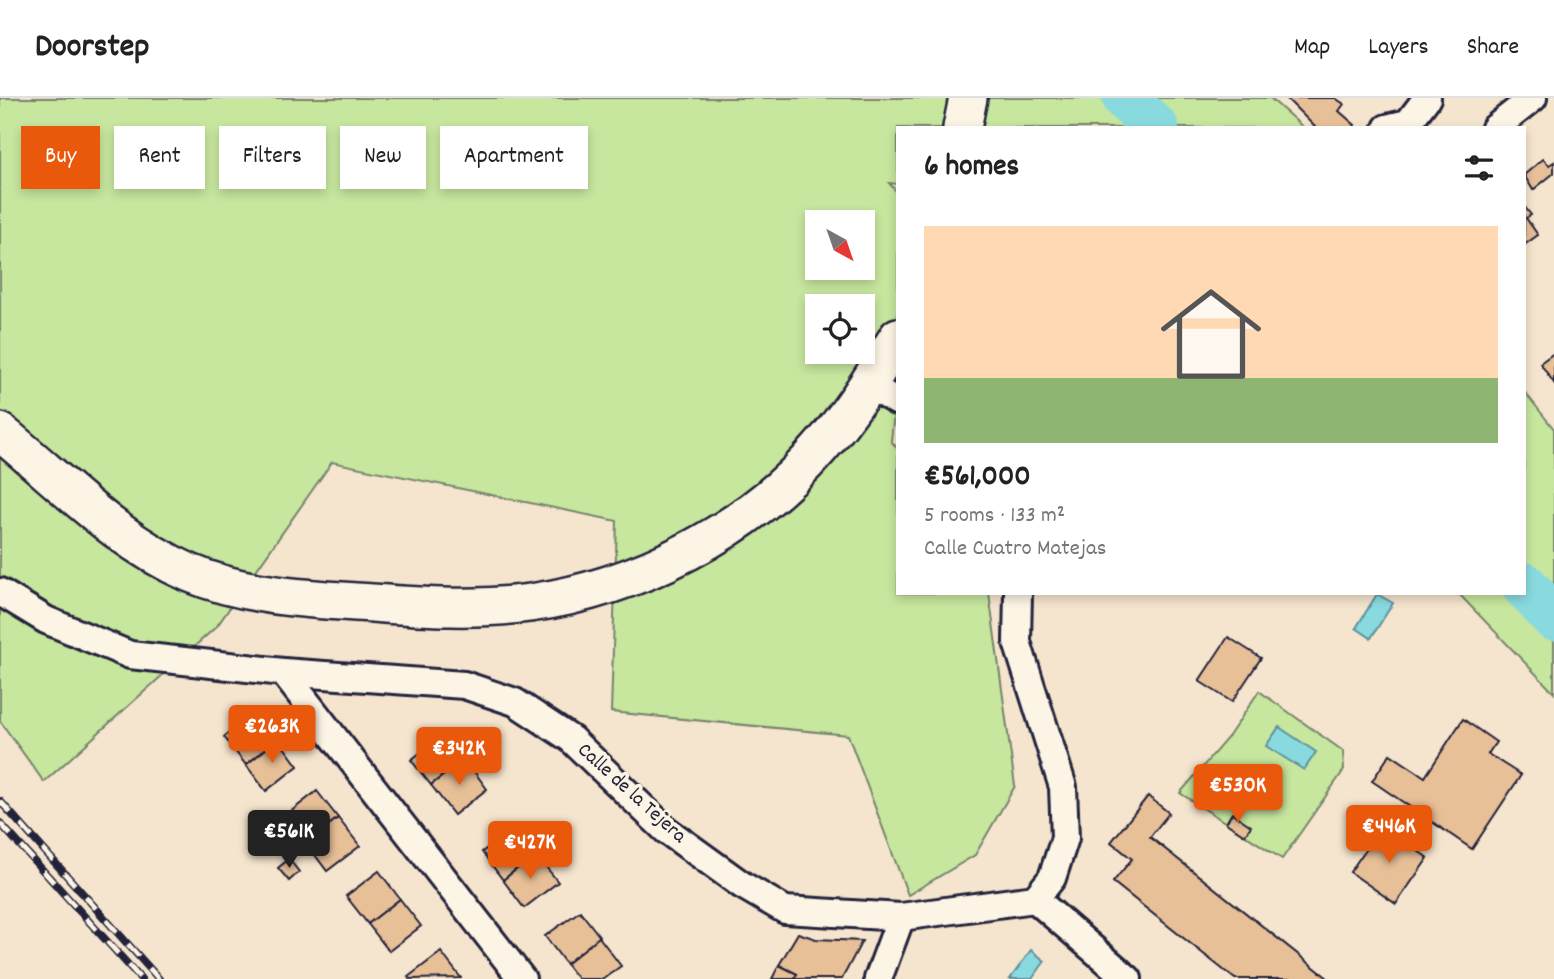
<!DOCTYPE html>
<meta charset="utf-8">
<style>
:root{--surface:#fff;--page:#f6f6f6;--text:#222;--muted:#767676;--line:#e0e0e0;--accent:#ea580c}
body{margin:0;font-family:Dekko,sans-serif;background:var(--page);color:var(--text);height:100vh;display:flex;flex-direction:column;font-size:26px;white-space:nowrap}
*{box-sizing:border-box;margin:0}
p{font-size:23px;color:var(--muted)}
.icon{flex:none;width:38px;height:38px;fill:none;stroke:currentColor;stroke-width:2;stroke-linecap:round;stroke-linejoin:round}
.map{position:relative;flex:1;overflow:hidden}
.panel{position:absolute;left:896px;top:28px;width:630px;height:469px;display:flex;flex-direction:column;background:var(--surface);border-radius:0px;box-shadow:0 4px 10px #0003}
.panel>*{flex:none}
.guide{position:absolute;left:21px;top:28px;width:665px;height:63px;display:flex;gap:14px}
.needle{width:46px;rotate:140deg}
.buttons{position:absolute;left:805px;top:112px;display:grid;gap:14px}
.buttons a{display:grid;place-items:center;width:70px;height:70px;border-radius:0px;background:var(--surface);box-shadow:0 4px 10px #0003;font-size:35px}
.price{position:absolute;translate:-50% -60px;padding:0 16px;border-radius:7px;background:var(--accent);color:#fff;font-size:23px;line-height:46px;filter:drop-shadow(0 2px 4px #0008)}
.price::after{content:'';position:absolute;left:50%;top:42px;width:21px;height:16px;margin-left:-10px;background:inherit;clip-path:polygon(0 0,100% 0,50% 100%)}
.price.on{background:#222;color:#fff}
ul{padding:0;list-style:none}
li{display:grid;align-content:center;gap:14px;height:371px;padding:0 28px}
li span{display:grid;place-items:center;height:217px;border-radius:0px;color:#555}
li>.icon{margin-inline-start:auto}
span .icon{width:126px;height:126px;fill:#fffc;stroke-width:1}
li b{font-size:30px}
h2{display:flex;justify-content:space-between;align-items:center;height:84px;padding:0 28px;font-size:30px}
.chip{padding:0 24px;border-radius:0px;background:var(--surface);box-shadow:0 4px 10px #0003;font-size:24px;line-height:63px}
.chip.on{background:var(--accent);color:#fff}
header{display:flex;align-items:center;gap:42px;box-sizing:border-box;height:98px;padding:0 35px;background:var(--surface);border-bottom:2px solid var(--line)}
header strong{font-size:33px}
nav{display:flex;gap:38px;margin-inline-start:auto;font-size:24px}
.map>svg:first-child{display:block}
</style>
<header>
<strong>Doorstep</strong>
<nav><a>Map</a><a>Layers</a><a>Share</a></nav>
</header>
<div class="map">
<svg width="1554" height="881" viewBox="0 0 1554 881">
<rect width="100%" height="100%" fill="#f6e5ce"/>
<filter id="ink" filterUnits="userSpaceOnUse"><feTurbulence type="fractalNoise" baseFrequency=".0143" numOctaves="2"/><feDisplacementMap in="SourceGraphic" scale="14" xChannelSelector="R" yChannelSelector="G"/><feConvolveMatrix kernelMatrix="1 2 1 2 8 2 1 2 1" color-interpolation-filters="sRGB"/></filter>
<g filter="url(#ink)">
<!-- green -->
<g fill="#c7e69e" stroke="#74846c" stroke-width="2" fill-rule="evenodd">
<path d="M0,0H1270L1304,30H898V86L889,85L898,95V280L891,343L898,351V495H989L1015,688L975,757L908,797L848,637L611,614L617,423L332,364L217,528L44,684L0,623ZM817,124H863V170H817ZM817,208H863V254H817Z"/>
<path d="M1524,293L1554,331V595L1458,495H1524Z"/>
<path d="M1259,593L1343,653L1344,672L1282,761L1180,695L1229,638Z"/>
</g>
<!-- water -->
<g fill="#88dadf" stroke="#5f909d" stroke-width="2">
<path d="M1377,496L1393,505L1371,540L1356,530Z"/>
<path d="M1279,629L1316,654L1304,672L1266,648Z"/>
<path d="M1031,852L1045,863L1032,881H1010Z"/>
</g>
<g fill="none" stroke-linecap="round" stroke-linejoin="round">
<!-- river -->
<g stroke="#88dadf" stroke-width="46">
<path d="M1125,0L1156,30"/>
<path d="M1524,487L1554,520"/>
</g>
</g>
<!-- building -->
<g fill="#e8c098" stroke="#22223b" stroke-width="2">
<path d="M1286,0H1335L1344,6L1339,13L1355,27L1353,30H1316Z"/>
<path d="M1543,61L1549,67L1554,64V75L1533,92L1524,77Z"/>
<path d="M1524,108L1531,117L1526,120L1538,137L1524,147Z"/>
<path d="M1554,255V285L1540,265Z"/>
<path d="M1228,539L1261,560L1232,604L1199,583Z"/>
<path d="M256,614L278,641L246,667L224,639Z"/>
<path d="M1463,621L1496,644L1488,656L1521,677L1472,751L1372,683L1390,656L1425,679Z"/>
<path d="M445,636L465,661L431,687L411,662Z"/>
<path d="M278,641L298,668L266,693L246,667Z"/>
<path d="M465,661L487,691L454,717L431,687Z"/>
<path d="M317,693L338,720L306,745L285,718Z"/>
<path d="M1148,698L1169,715L1150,739L1329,881H1235L1113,784L1132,761L1111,744Z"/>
<path d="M1232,715L1251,728L1245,737L1226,725Z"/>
<path d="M338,720L360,748L327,773L306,745Z"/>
<path d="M1382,728L1428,760L1396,806L1350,774Z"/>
<path d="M516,729L536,756L503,782L482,754Z"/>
<path d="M536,756L558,784L524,810L503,782Z"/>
<path d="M289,761L299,774L289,783L278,770Z"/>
<path d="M379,773L400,801L368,826L346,798Z"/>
<path d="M400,801L421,828L389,853L368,826Z"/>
<path d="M580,813L600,839L566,866L545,838Z"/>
<path d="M798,835L816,841L862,843L842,881H794L797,876L779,867Z"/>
<path d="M599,839L621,868L603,881H578L566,866Z"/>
<path d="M441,854L461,880L410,881L408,879Z"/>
<path d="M779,867L797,876L794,881H772Z"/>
</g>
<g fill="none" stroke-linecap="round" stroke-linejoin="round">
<defs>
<g id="minor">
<path d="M1387,30L1408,25L1427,0"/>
<path d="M1495,30L1533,0"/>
<path d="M868,287L898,304"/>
<path d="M0,494L46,522L130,557L283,574L464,587L515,604L571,641L666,732L742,787L785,812L901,819L1035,801L1052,780L1065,740L1063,689L1017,544L1018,495"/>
<path d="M283,574L522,881"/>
<path d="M1035,801L1128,881"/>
<path d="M878,881L901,819"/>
</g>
<g id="secondary">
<path d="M962,30L968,0"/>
<path d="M0,334C61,383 117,444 190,475C247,499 311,501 372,505C424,509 478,512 530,505C637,490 748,433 819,351C849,317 874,278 898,239"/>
</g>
</defs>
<!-- minor casing -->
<use href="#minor" stroke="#22223b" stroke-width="32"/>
<!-- secondary casing -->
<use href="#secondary" stroke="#22223b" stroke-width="42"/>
<!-- minor -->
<use href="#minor" stroke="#fcf5e5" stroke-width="26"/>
<!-- secondary -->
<use href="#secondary" stroke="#fcf5e5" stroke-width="37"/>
<defs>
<g id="rail">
<path d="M0,703L159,881"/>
<path d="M0,725L141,881"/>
</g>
</defs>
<!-- rail casing -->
<use href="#rail" stroke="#22223b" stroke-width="8"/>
<!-- rail -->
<use href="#rail" stroke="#fcf5e5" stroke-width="5" stroke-dasharray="16" stroke-linecap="butt"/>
</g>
</g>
<g text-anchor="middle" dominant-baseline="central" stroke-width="7" stroke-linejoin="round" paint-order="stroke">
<!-- street labels -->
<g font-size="21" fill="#22223b" stroke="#fcf5e5">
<text transform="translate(631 696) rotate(42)">Calle de la Tejera</text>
</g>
</g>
</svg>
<div class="buttons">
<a><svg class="needle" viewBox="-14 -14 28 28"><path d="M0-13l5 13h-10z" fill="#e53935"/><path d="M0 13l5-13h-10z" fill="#767676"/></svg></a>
<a><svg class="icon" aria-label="locate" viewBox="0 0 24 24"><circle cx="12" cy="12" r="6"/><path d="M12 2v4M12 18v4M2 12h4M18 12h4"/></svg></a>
</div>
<b class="price" style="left:272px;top:667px">€263K</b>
<b class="price" style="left:459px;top:689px">€342K</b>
<b class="price" style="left:1238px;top:726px">€530K</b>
<b class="price" style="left:1389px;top:767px">€446K</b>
<b class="price on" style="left:289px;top:772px">€561K</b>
<b class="price" style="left:530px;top:783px">€427K</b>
<div class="guide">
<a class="chip on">Buy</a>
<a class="chip">Rent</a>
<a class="chip">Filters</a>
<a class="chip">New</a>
<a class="chip">Apartment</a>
</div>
<section class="panel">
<h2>6 homes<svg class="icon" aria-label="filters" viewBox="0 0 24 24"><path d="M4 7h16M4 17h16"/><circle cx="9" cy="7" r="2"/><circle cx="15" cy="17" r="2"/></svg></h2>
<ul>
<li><span style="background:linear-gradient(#ffd9b3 70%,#8fb573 0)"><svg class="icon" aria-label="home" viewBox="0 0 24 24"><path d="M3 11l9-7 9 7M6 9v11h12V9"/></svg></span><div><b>€561,000</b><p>5 rooms · 133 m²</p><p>Calle Cuatro Matejas</p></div></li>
</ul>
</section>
</div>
